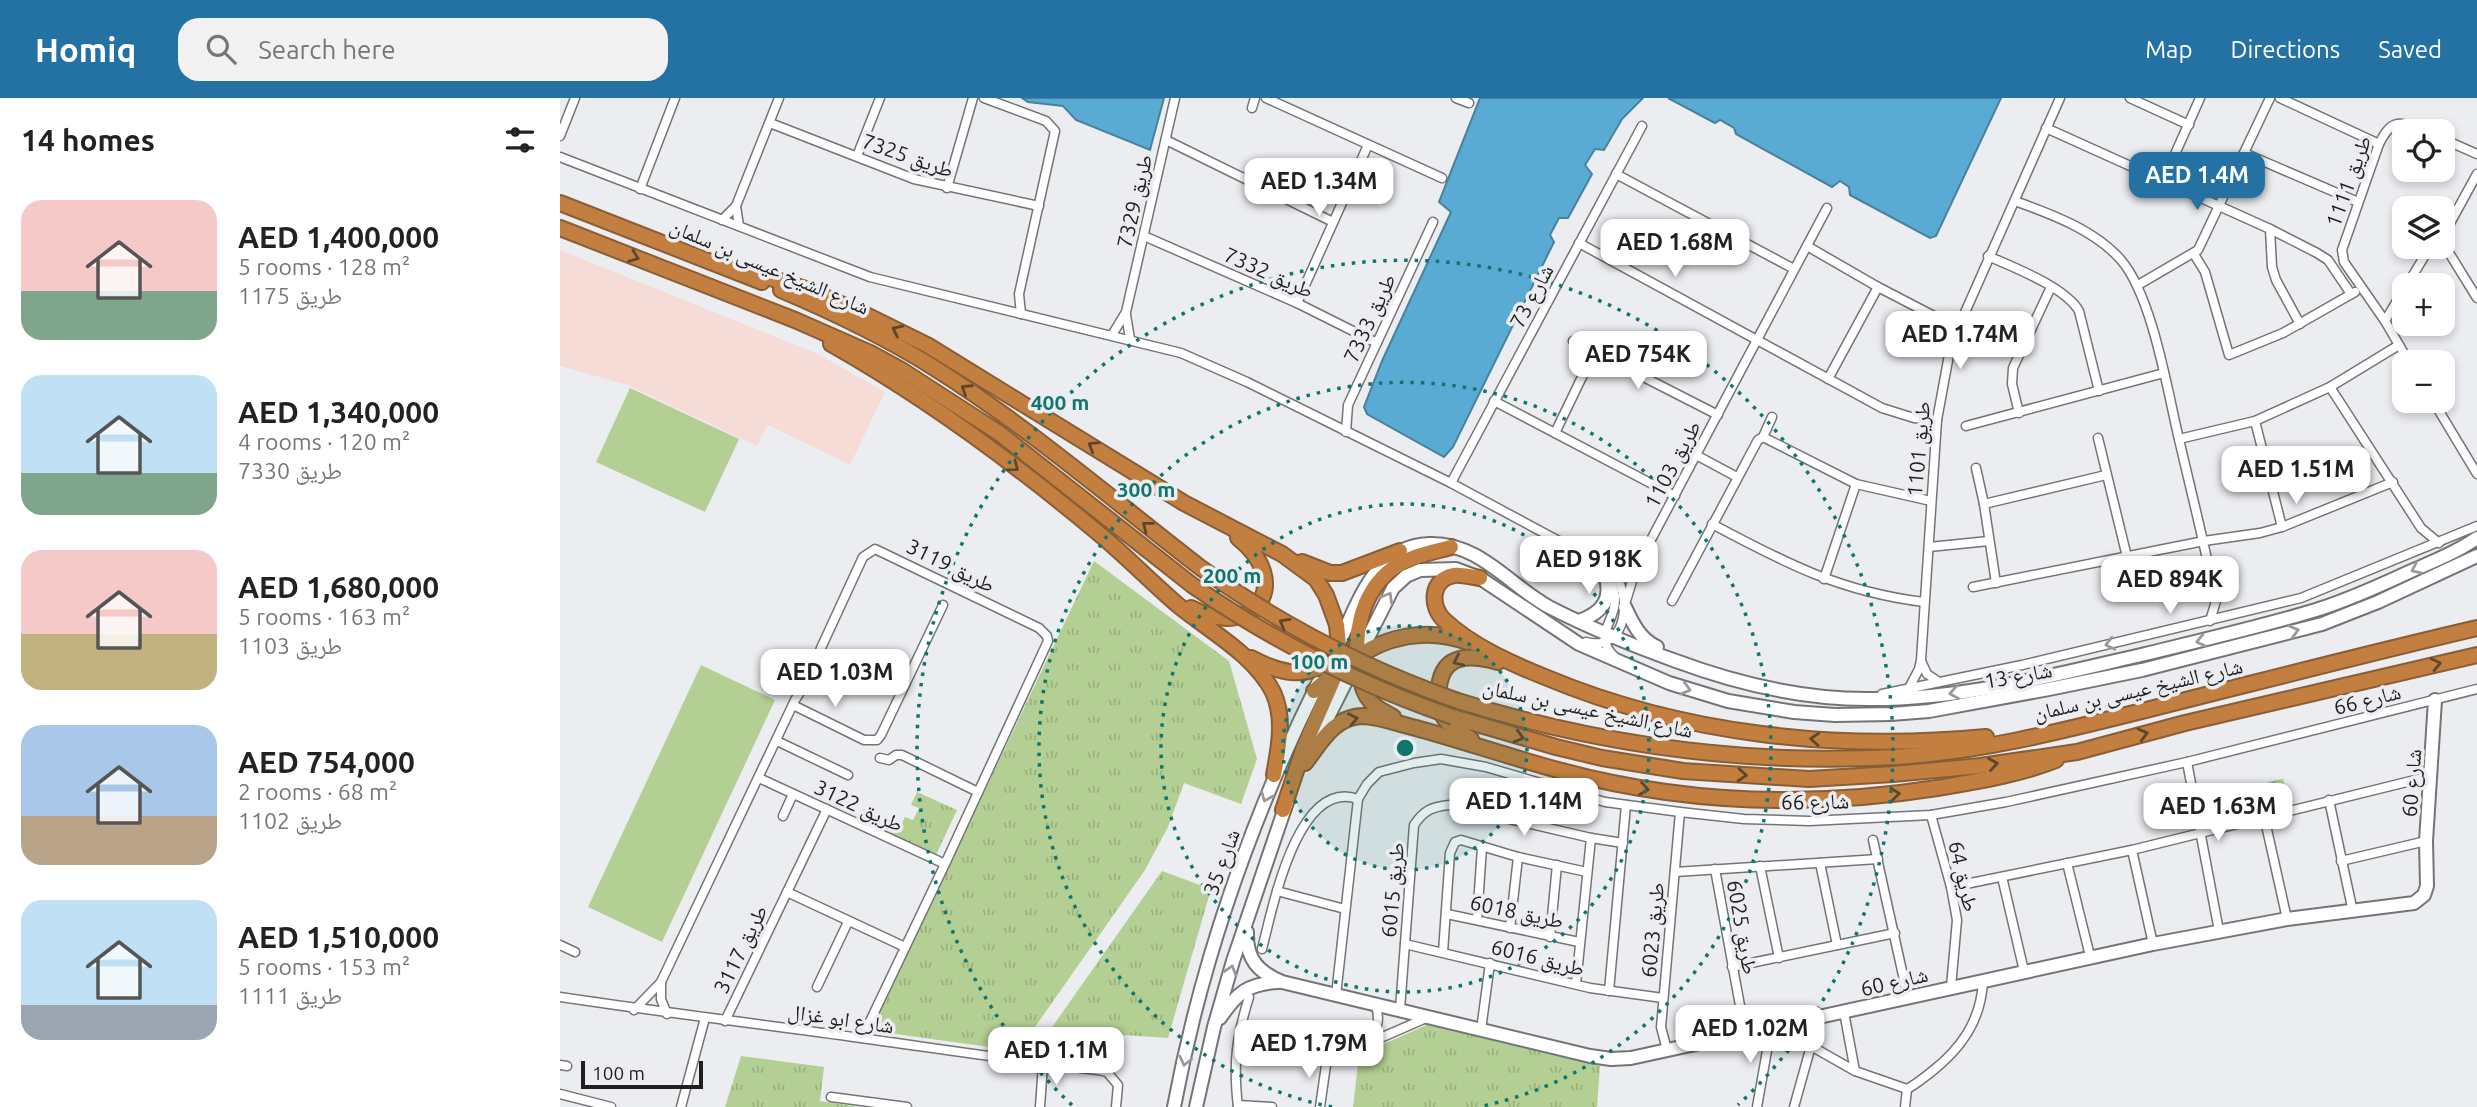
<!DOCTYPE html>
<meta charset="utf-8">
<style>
:root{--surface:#fff;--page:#f2f2f2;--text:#222;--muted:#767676;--accent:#2472a4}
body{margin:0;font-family:Ubuntu,"Noto Naskh Arabic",sans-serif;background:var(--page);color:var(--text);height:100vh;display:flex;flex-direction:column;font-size:26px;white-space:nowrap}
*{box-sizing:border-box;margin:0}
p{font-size:23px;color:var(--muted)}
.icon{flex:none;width:38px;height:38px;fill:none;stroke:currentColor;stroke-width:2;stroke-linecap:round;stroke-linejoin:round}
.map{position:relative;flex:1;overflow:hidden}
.drawer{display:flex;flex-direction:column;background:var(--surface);width:560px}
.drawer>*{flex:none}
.tools{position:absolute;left:1832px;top:21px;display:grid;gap:14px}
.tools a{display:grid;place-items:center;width:63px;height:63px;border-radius:14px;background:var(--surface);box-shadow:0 4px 10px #0003;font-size:35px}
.scale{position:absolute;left:21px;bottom:18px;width:122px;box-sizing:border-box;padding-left:7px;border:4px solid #1f1f20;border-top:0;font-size:19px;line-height:24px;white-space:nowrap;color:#1f1f20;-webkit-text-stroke:5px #ecedf0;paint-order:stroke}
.price{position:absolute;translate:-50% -60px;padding:0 16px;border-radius:14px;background:#fff;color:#222;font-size:23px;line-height:46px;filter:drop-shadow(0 2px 4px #0008)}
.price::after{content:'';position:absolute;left:50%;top:42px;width:21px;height:16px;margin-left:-10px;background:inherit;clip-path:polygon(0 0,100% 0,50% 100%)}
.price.active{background:var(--accent);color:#fff}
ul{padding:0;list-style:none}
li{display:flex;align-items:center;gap:21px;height:175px;padding:0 21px}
li span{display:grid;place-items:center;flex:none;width:196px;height:140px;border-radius:21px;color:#555}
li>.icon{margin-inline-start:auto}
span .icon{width:84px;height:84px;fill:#fffc;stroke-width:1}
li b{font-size:30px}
h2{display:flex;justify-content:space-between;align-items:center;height:84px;padding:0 21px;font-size:30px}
header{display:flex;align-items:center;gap:42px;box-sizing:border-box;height:98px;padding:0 35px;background:var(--accent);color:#fff}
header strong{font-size:33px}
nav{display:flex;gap:38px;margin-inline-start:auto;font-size:24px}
.search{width:490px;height:63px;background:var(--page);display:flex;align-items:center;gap:18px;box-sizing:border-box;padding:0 24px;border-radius:21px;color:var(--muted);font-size:26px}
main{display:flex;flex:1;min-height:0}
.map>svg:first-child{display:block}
</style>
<header>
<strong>Homiq</strong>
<div class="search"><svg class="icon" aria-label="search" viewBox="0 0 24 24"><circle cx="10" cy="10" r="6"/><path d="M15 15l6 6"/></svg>Search here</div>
<nav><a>Map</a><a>Directions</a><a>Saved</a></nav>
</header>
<main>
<section class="drawer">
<h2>14 homes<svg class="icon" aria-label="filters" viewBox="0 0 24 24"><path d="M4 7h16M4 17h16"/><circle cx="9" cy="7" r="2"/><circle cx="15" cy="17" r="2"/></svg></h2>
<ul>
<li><span style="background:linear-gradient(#f6c9c9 65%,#7fa58c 0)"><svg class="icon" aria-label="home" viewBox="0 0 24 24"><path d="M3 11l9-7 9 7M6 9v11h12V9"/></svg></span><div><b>AED 1,400,000</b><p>5 rooms · 128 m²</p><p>طريق 1175</p></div></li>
<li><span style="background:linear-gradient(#bfe0f5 70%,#7fa58c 0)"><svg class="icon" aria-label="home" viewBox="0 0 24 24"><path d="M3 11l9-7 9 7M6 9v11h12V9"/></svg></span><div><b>AED 1,340,000</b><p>4 rooms · 120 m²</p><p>طريق 7330</p></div></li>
<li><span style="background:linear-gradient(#f6c9c9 60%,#c2b280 0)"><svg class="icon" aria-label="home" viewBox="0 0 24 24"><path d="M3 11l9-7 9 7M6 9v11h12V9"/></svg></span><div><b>AED 1,680,000</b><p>5 rooms · 163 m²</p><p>طريق 1103</p></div></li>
<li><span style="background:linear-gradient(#a9c7e8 65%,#b9a48a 0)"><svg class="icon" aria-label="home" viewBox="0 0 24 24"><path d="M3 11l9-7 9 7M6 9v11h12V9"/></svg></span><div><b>AED 754,000</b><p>2 rooms · 68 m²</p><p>طريق 1102</p></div></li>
<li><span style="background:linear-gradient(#bfe0f5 75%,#9aa5b1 0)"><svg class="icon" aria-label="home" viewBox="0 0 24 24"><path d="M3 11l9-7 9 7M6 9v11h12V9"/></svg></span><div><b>AED 1,510,000</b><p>5 rooms · 153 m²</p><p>طريق 1111</p></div></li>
</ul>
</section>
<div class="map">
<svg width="1917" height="1009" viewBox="0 0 1917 1009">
<defs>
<pattern id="grass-tufts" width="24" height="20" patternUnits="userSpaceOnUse" patternTransform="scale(1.75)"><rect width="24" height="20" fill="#b4cf93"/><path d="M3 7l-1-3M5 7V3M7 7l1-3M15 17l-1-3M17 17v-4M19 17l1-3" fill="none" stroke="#9ab17e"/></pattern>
<pattern id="garden-furrows" width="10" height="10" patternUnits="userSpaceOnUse" patternTransform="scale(1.75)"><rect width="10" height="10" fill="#b4cf93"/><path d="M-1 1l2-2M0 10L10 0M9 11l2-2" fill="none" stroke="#9ab17e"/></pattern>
</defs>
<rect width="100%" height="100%" fill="#ecedf0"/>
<!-- commercial -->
<path fill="#f6dcd7" d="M0,152L258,256L325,294L290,367L208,327L197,348L67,287L0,268Z"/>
<!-- grass -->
<g fill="url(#grass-tufts)">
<path d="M534,463L669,563L697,661L681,706L624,685L608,729L585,772L468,939L444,951L321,934L315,923Z"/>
<path d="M357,694L397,712L376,757L299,722L304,711L341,728L345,719L353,722L359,710L351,707Z"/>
<path d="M602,773L651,791L608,940L490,932Z"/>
<path d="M869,926L1040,968L1037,1009H793L799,957Z"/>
<path d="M181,958L264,969L260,1003L299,1009H165Z"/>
</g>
<!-- garden -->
<path fill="url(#garden-furrows)" d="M1723,681L1728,702L1713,706L1708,684Z"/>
<!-- pitch -->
<g fill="#b4cf93">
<path d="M70,290L179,341L145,414L36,364Z"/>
<path d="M141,567L215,602L102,844L28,809Z"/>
</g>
<!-- water -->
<g fill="#5aabd4" stroke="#48819e" stroke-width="2">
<path d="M462,0H604L590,52L516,22L503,8L468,4Z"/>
<path d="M920,0H1083L1062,21L1044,52L1035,51L1025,67L1032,76L1008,120H999L990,137L994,144L893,349L884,359L807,316L804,309L822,263L891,114L879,104Z"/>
<path d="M1108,0H1441L1376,138L1370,140L1290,97L1289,89L1280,83L1272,89L1176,36L1174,30L1160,22L1155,25Z"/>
</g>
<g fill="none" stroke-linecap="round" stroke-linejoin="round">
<defs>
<g id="street">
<path d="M424,0L486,23L495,33L459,196L461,216"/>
<path d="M706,0L882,80"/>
<path d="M896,0L909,5"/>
<path d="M1570,0L1629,27"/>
<path d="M1720,0L1819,46"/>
<path d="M692,10L695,0"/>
<path d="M210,25L354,81L479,108"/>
<path d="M1486,30L1710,131L1757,155L1768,162L1791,196"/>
<path d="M0,38L15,0"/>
<path d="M1883,41L1917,56"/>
<path d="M606,42L773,124"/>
<path d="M1684,55L1798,104"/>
<path d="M297,58L320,0"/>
<path d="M0,59L310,179L621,255L687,284L891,385L1051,471C1073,495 1069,555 1026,544"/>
<path d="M1056,76L1234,171"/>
<path d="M1603,83L1640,0"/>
<path d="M387,90L413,0"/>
<path d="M80,91L115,0"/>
<path d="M1455,103C1491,116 1535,132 1561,162C1592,198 1607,290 1618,337C1631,393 1645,448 1656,503L1650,523"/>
<path d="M176,108L179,128"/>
<path d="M162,122L176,108L219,0"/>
<path d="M1710,131L1712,169L1716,182L1740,226"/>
<path d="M584,138L737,205L817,245"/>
<path d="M1883,138L1917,76"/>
<path d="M1019,145L1322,310L1354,320L1377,322"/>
<path d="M1883,145L1917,200"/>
<path d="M1247,148L1318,189L1397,230"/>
<path d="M1634,156L1645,174L1669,257L1723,235L1795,194"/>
<path d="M1428,158C1455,170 1505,189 1519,213L1539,293"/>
<path d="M1578,187L1638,152L1710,0"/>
<path d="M1847,187L1870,149"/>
<path d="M737,205L808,47"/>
<path d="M566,217L570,241"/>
<path d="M1825,223L1844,191"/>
<path d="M552,237L566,214L615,0"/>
<path d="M1013,243L1158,317"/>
<path d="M1849,264L1825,223L1784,164L1782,152L1819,46C1832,20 1839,23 1864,33"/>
<path d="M1268,281L1318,189"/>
<path d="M1770,289L1861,430L1879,445"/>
<path d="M934,303L1115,398"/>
<path d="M1873,303L1917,376"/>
<path d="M1459,315L1452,286L1453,270L1491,189"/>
<path d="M1695,323L1722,429"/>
<path d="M1406,328L1604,275"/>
<path d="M786,334L788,307L873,124"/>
<path d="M995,335L1034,254"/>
<path d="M1203,339L1296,386L1371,403"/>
<path d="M1538,340L1567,459"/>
<path d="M1619,341L1695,323L1770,289L1839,247"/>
<path d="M1136,357L1177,379"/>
<path d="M1416,370L1424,406L1436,485"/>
<path d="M891,385L1082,28"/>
<path d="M1424,406L1546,377"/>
<path d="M1152,426C1225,465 1281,494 1364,504"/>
<path d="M1369,449L1429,443"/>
<path d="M1033,463C1043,473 1056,487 1055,502C1055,526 1031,537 1056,560"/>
<path d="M1264,481L1296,386"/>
<path d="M1413,489L1644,443L1700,435L1722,429L1833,384"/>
<path d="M1066,503L1076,470L1267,110"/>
<path d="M1112,503L1198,342L1203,339L1212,319"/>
<path d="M1362,565L1367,576L1379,584"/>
<path d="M1349,590L1359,571L1361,562L1377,322L1391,246L1500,0"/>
<path d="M1322,596L1462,567L1741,500L1917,428"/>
<path d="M233,607L304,642H317L321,637L383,507"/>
<path d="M217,643L288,677"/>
<path d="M320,660L329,662L336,657H342L418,694"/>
<path d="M1627,664L1659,833"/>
<path d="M199,680L385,766"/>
<path d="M1769,702L1793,814"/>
<path d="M1371,717L1391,789L1397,822L1391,889"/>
<path d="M223,718L233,696"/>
<path d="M1704,718L1727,821"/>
<path d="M1313,742L1348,900"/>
<path d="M1572,752L1593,846"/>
<path d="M1781,763L1866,743"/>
<path d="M1260,765L1277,847"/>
<path d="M1507,765L1530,858"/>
<path d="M1200,768L1219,860"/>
<path d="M1155,771L1185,935"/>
<path d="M1115,774L1318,761"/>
<path d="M1442,779L1464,873"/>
<path d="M1391,789L1572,752L1871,678"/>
<path d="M717,793L785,811"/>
<path d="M227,794L345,849"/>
<path d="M887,816L1019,844"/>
<path d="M917,822L922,749"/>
<path d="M950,830L958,759"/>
<path d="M990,839L997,767"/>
<path d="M845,846L1030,890L1103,900"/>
<path d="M0,847L15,854"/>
<path d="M702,851C712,813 737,679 798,701"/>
<path d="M883,854L890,755L895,744L901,742L958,759L1027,774"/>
<path d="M1172,869L1335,835"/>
<path d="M101,884V901L107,916"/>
<path d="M1016,886L1031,740"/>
<path d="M257,889L288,824"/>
<path d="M1049,893L1066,707"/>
<path d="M776,897L798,701L807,686L819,674L854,665L881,661L926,669L1045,704L1120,714L1184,721L1249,723L1371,717L1446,704L1627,664L1917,591"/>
<path d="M0,899C100,914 200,926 301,940C380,951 459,963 538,972L547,974L558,987L556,1009"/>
<path d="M840,911L854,727C864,712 872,709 889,707L1031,740L1063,745"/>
<path d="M74,912L101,884L235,602L253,574L261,550L303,459L315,451L479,530L487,538L488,543L385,766L302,940"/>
<path d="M1284,914L1295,973"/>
<path d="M165,923L267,711"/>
<path d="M1234,925L1251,948L1295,973L1347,991C1355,987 1362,981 1370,975C1401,951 1421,923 1423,883"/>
<path d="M921,932L930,865"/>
<path d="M720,943L767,960L777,959L866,920"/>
<path d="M811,943C817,929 821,920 815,906"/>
<path d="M1107,952L1101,929L1120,714"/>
<path d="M0,967L7,968"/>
<path d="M0,996L51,1009"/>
<path d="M271,999L347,1009"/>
<path d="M678,1007L712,1009"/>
<path d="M121,1009L145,920"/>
<path d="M480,1009L483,966"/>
<path d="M678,1009C673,966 676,941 689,899"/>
<path d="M760,1009L767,960"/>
<path d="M1197,1009L1211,930"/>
<path d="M1234,1009L1251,948"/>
<path d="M1345,1009L1347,991"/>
</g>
<g id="secondary">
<path d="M1065,509C1073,526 1080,541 1097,549"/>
<path d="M1019,523C1042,515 1053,501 1045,477"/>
<path d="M778,547C798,506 814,448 869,446C919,444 949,487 989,509C1030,530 1074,548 1116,563C1178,586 1241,601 1307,601C1401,602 1494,577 1585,556C1643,542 1700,529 1756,512C1788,502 1819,488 1849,474C1872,464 1897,454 1917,440"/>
<path d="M754,647L833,490L846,478L860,472L896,471L920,480L1019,546L1109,585L1168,603L1234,614L1275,617L1331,616L1369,613L1489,591L1582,572L1762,526L1818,504L1917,458"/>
<path d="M687,834C686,861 698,874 722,884L1030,958L1051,961L1071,960L1593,846L1727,821L1854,805L1864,797L1867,788L1866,743L1875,602"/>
<path d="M660,920C677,895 687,886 718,884"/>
<path d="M614,1009C642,859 691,721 758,585"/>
<path d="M636,1009L654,929L673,863L727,704"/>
</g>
<g id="highway">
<path d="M0,105L202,184"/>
<path d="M0,130L235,222L310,255L343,273L439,335L632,487"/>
<path d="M193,180H210L246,191L302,215L367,247L624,405L722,456L756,481L766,497L777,527L780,557L778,571L744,649L723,712"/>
<path d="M221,192C273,214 325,239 373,269C467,328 553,402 641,470"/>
<path d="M271,246C365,299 453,364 536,433C565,457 591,484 619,508C650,533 694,557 713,594C725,620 719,650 714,677"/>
<path d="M742,464L770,475H782L840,453"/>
<path d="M920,480C912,479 901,476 894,477C870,481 870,509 884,522C912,548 950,565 985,579C1123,637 1278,653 1426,639"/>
<path d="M631,510C697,544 733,483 678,440"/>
<path d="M691,560C719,575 744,582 773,562"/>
<path d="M791,563C825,538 867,529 907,544"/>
<path d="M754,593L772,577"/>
<path d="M898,603C1039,647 1188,667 1335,659C1423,654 1510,631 1594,610C1702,583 1809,555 1917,530"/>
<path d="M833,619C825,614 817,611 811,604C803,595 802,585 799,574C793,540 800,499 827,475C844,459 869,455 891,449"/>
<path d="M893,619L996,649L1042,660L1123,673L1249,681L1333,676L1420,668L1517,654L1625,625L1917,557"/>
<path d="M911,641C902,635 891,630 885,621C878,611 877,600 879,589C883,554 912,557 938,564"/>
<path d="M745,665C761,644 774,618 804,618C821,619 839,626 856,630C903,643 950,659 998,672C1123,706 1250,710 1377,690C1418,683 1458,677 1496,662"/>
</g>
</defs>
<!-- street casing -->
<use href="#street" stroke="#747477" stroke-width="11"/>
<!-- secondary casing -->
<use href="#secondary" stroke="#747477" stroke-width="16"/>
<!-- highway casing -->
<use href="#highway" stroke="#895d35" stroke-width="18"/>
<!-- street -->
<use href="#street" stroke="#fff" stroke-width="8"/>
<!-- secondary -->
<use href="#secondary" stroke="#fff" stroke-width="12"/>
<!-- highway -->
<use href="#highway" stroke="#c27f40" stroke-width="14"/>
<defs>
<g id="highway-bridge">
<path d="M641,470C721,527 806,571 898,603"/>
<path d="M632,487C713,543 800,587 893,619"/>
</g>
</defs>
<!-- highway-bridge casing -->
<use href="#highway-bridge" stroke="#895d35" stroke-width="18" stroke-linecap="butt"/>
<!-- highway-bridge -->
<use href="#highway-bridge" stroke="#c27f40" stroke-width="14"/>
</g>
<!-- one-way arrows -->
<defs><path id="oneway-chevron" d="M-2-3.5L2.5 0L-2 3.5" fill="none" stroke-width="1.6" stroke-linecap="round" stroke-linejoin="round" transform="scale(1.75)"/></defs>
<g stroke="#60452d">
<use href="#oneway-chevron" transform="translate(74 159) rotate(21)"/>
<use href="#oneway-chevron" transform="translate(337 232) rotate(-154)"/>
<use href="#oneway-chevron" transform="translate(406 291) rotate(-147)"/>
<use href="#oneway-chevron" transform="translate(533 348) rotate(-148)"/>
<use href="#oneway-chevron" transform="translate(454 369) rotate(37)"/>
<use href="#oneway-chevron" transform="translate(587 428) rotate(-142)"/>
<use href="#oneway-chevron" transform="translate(724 525) rotate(-150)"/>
<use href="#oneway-chevron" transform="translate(898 563) rotate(155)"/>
<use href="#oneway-chevron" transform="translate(1876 566) rotate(-13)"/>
<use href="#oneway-chevron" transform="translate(793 621) rotate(-11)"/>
<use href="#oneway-chevron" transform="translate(1583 636) rotate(-15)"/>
<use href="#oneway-chevron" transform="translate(959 639) rotate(16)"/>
<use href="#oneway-chevron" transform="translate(1255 641) rotate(-176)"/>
<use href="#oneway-chevron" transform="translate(1433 666) rotate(-9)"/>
<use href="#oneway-chevron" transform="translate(1182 677) rotate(4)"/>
<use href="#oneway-chevron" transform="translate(1084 691) rotate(9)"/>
<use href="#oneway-chevron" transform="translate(1335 696) rotate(-6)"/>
</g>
<g stroke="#9a9a9b">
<use href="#oneway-chevron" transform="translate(1856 471) rotate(155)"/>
<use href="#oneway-chevron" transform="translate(828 499) rotate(-60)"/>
<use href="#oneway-chevron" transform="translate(1734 533) rotate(-15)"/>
<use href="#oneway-chevron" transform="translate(1641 543) rotate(167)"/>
<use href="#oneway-chevron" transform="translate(1550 546) rotate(167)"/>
<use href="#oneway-chevron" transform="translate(1126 591) rotate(16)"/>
<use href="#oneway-chevron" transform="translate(1394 595) rotate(170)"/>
<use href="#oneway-chevron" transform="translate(706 699) rotate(112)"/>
<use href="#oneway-chevron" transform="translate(671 872) rotate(-73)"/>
<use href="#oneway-chevron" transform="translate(625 963) rotate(103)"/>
</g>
<!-- distance rings -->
<circle cx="845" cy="650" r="122" fill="#0f766e" fill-opacity=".12"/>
<g fill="none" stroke="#0f766e" stroke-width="3.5" stroke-dasharray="3.5 7">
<circle cx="845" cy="650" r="122"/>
<circle cx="845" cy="650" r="244"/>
<path d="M772 1009A366 366 0 1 1 918 1009"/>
<path d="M512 1007A488 488 0 1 1 1178 1007"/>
</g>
<g text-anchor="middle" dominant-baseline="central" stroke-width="7" stroke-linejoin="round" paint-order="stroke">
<!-- street labels -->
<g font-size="21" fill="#1f1f20" stroke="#ecedf0">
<text transform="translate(348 57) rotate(19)">طريق 7325</text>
<text transform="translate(1788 83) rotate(-70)">طريق 1111</text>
<text transform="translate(574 103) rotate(-77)">طريق 7329</text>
<text transform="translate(210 168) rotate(23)">شارع الشيخ عيسى بن سلمان</text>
<text transform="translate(709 174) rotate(24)">طريق 7332</text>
<text transform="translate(971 198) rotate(-62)">شارع 73</text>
<text transform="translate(809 220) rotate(-65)">طريق 7333</text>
<text transform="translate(1358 351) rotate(-85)">طريق 1101</text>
<text transform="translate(1112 366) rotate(-62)">طريق 1103</text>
<text transform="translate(391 467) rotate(26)">طريق 3119</text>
<text transform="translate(1458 577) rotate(-10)">شارع 13</text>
<text transform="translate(1578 591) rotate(-13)">شارع الشيخ عيسى بن سلمان</text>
<text transform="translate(1807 601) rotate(-14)">شارع 66</text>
<text transform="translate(1028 610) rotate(12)">شارع الشيخ عيسى بن سلمان</text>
<text transform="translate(1851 685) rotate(-86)">شارع 60</text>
<text transform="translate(1255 703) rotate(-1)">شارع 66</text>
<text transform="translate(299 707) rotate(25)">طريق 3122</text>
<text transform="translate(661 764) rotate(-70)">شارع 35</text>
<text transform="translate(1404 778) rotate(77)">طريق 64</text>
<text transform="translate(832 792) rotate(-85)">طريق 6015</text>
<text transform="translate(957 813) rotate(12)">طريق 6018</text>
<text transform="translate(1183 829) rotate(80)">طريق 6025</text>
<text transform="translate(1092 832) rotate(-85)">طريق 6023</text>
<text transform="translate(180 851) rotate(-64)">طريق 3117</text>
<text transform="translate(978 859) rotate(14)">طريق 6016</text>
<text transform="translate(1334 883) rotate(-13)">شارع 60</text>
<text transform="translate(281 920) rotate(8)">شارع ابو غزال</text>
</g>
</g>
<circle cx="845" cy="650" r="10" fill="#0f766e" stroke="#ecedf0" stroke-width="3.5"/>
<g font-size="21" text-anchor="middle" font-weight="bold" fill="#0f766e" stroke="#ecedf0" stroke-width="7" stroke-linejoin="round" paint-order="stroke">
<text x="500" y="312">400 m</text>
<text x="586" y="399">300 m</text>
<text x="672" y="485">200 m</text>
<text x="759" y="571">100 m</text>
</g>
</svg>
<div class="tools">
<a><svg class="icon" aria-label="locate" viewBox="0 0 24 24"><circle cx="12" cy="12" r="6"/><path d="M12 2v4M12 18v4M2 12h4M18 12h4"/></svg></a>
<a><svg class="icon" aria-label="layers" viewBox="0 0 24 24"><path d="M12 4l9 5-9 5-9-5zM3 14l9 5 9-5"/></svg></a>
<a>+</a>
<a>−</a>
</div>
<div class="scale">100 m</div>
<b class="price active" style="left:1637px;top:114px">AED 1.4M</b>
<b class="price" style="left:759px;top:120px">AED 1.34M</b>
<b class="price" style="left:1115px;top:181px">AED 1.68M</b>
<b class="price" style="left:1400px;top:273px">AED 1.74M</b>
<b class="price" style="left:1078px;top:293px">AED 754K</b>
<b class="price" style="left:1736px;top:408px">AED 1.51M</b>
<b class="price" style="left:1029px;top:498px">AED 918K</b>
<b class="price" style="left:1610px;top:518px">AED 894K</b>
<b class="price" style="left:275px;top:611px">AED 1.03M</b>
<b class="price" style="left:964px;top:740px">AED 1.14M</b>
<b class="price" style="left:1658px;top:745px">AED 1.63M</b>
<b class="price" style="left:1190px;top:967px">AED 1.02M</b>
<b class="price" style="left:749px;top:982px">AED 1.79M</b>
<b class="price" style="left:496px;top:989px">AED 1.1M</b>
</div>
</main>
